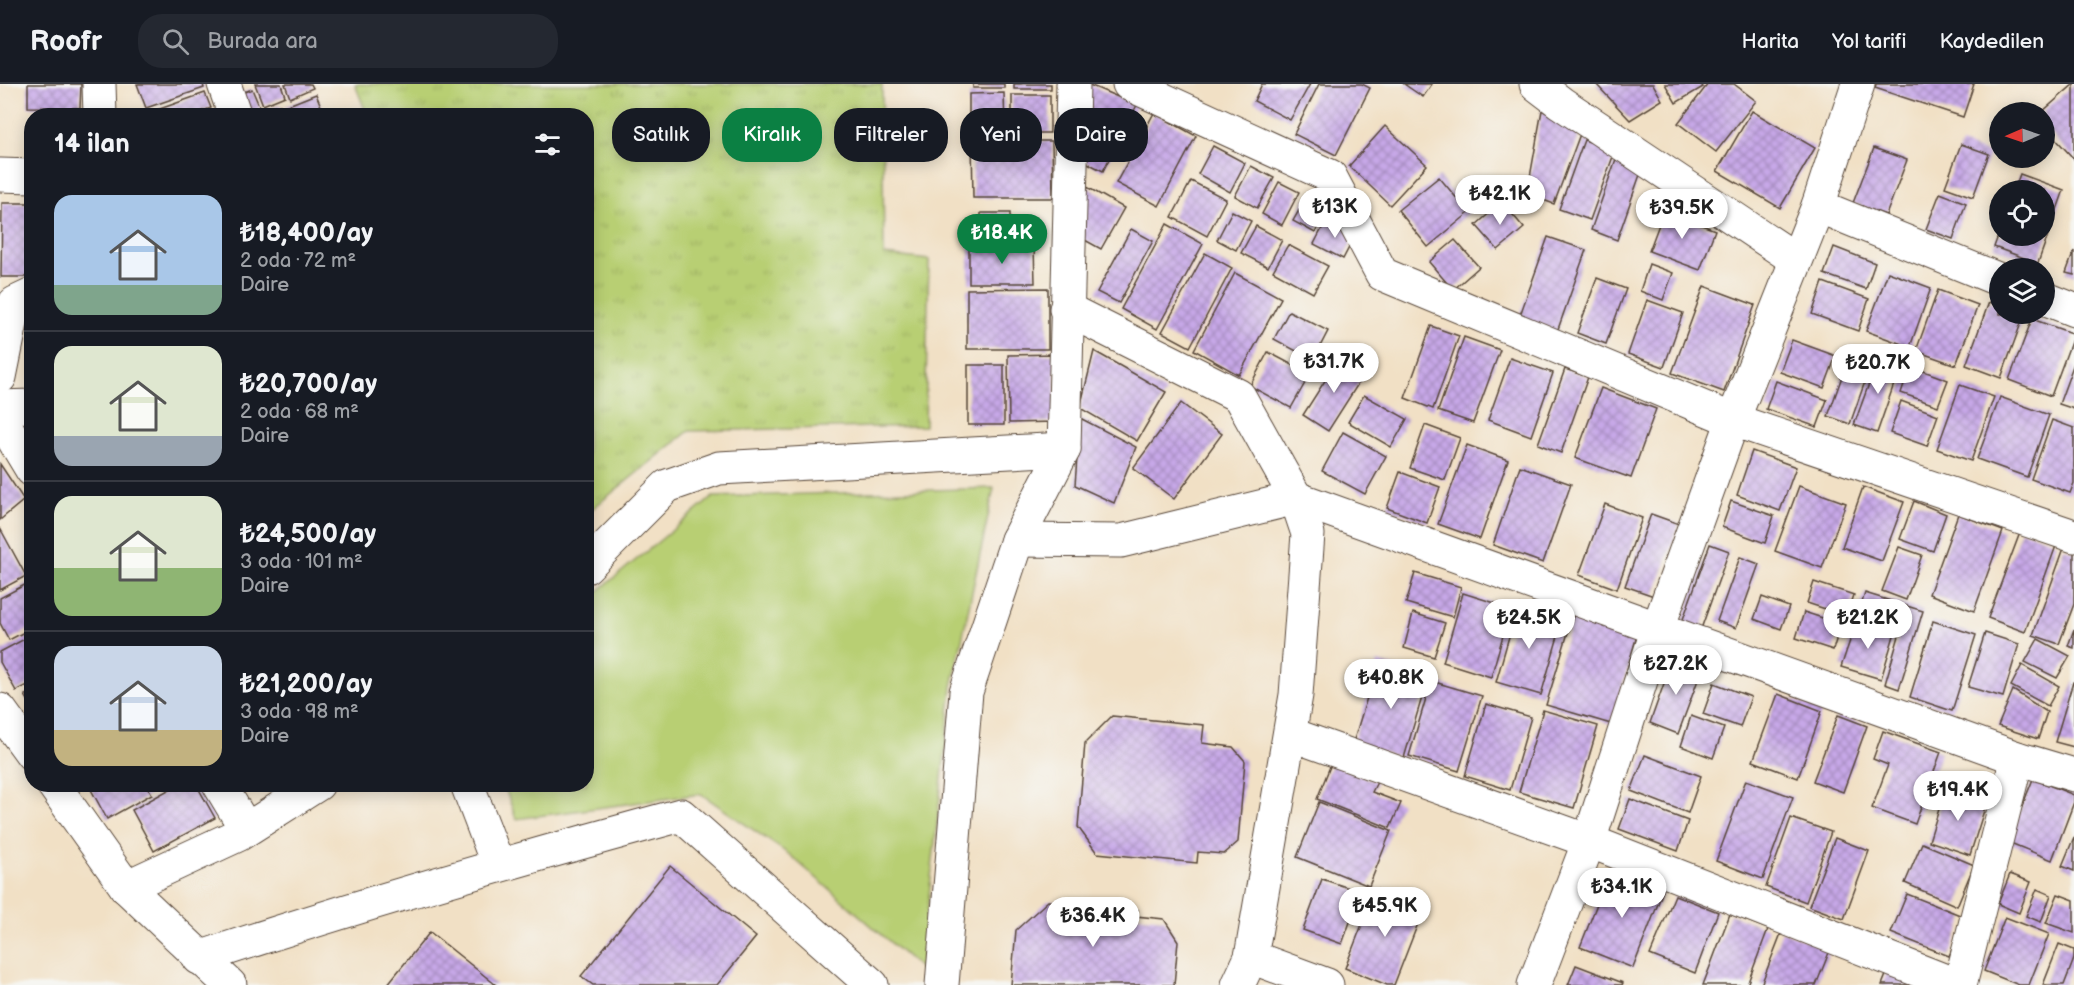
<!DOCTYPE html>
<html lang="tr">
<meta charset="utf-8">
<style>
:root{--surface:#171b24;--page:#242831;--text:#f1f3f6;--muted:#9ea1a6;--line:#363941;--accent:#0b8043}
body{margin:0;font-family:"Balsamiq Sans",sans-serif;background:var(--page);color:var(--text);height:100vh;display:flex;flex-direction:column;font-size:22px;white-space:nowrap}
*{box-sizing:border-box;margin:0}
p{font-size:20px;color:var(--muted)}
.icon{flex:none;width:33px;height:33px;fill:none;stroke:currentColor;stroke-width:2;stroke-linecap:round;stroke-linejoin:round}
.map{position:relative;flex:1;overflow:hidden}
.panel{position:absolute;left:24px;top:24px;width:570px;height:684px;display:flex;flex-direction:column;background:var(--surface);border-radius:24px;box-shadow:0 3px 15px #0003}
.panel>*{flex:none}
.banner{position:absolute;left:612px;top:24px;width:570px;height:54px;display:flex;gap:12px}
.needle{width:39px;rotate:268deg}
.buttons{position:absolute;left:1989px;top:18px;display:grid;gap:12px}
.buttons a{display:grid;place-items:center;width:66px;height:66px;border-radius:50%;background:var(--surface);box-shadow:0 3px 15px #0003;font-size:30px}
.price{position:absolute;translate:-50% -51px;padding:0 14px;border-radius:21px;background:#fff;color:#222;font-size:20px;line-height:39px;filter:drop-shadow(0 2px 3px #0008)}
.price::after{content:'';position:absolute;left:50%;top:36px;width:18px;height:14px;margin-left:-9px;background:inherit;clip-path:polygon(0 0,100% 0,50% 100%)}
.price.current{background:var(--accent);color:#fff}
ul{padding:0;list-style:none}
li{display:flex;align-items:center;gap:18px;height:150px;padding:0 30px}
li+li{border-top:2px solid var(--line)}
li span{display:grid;place-items:center;flex:none;width:168px;height:120px;border-radius:18px;color:#555}
li>.icon{margin-inline-start:auto}
span .icon{width:72px;height:72px;fill:#fffc;stroke-width:1}
li b{font-size:26px}
h2{display:flex;justify-content:space-between;align-items:center;height:72px;padding:0 30px;font-size:26px}
.tag{padding:0 21px;border-radius:24px;background:var(--surface);box-shadow:0 3px 15px #0003;font-size:21px;line-height:54px}
.tag.current{background:var(--accent);color:#fff}
header{display:flex;align-items:center;gap:36px;box-sizing:border-box;height:84px;padding:0 30px;background:var(--surface);border-bottom:2px solid var(--line)}
header strong{font-size:28px}
nav{display:flex;gap:33px;margin-inline-start:auto;font-size:21px}
.search{width:420px;height:54px;background:var(--page);display:flex;align-items:center;gap:15px;box-sizing:border-box;padding:0 21px;border-radius:24px;color:var(--muted);font-size:22px}
.map>svg:first-child{display:block}
</style>
<header>
<strong>Roofr</strong>
<div class="search"><svg class="icon" aria-label="search" viewBox="0 0 24 24"><circle cx="10" cy="10" r="6"/><path d="M15 15l6 6"/></svg>Burada ara</div>
<nav><a>Harita</a><a>Yol tarifi</a><a>Kaydedilen</a></nav>
</header>
<div class="map">
<svg width="2074" height="901" viewBox="0 0 2074 901">
<defs>
<pattern id="grass-tufts" width="24" height="20" patternUnits="userSpaceOnUse" patternTransform="scale(1.5)"><rect width="24" height="20" fill="#b8cf73"/><path d="M3 7l-1-3M5 7V3M7 7l1-3M15 17l-1-3M17 17v-4M19 17l1-3" fill="none" stroke="#9fb263"/></pattern>
<pattern id="building-cross-hatch" width="8" height="8" patternUnits="userSpaceOnUse" patternTransform="scale(1.5)"><rect width="8" height="8" fill="#c7a8e8"/><path d="M0 0l8 8M0 8l8-8" fill="none" stroke="#a389bb"/></pattern>
</defs>
<rect width="100%" height="100%" fill="#f6f6f2"/>
<filter id="ink" filterUnits="userSpaceOnUse"><feTurbulence type="fractalNoise" baseFrequency=".0167" numOctaves="2"/><feDisplacementMap in="SourceGraphic" scale="12" xChannelSelector="R" yChannelSelector="G"/><feConvolveMatrix kernelMatrix="1 2 1 2 8 2 1 2 1" color-interpolation-filters="sRGB"/></filter>
<filter id="wash" filterUnits="userSpaceOnUse"><feTurbulence type="fractalNoise" baseFrequency=".008" numOctaves="4" result="noise"/><feDisplacementMap in="SourceGraphic" scale="24" xChannelSelector="R" yChannelSelector="G"/><feGaussianBlur stdDeviation="1.35" result="paint"/><feColorMatrix in="noise" values="0 0 0 0 0 0 0 0 0 0 0 0 0 0 0 0 0 1.4 0 .05"/><feComposite in="paint" operator="in"/></filter>
<g filter="url(#wash)">
<rect width="100%" height="100%" fill="#f1e0c5"/>
<!-- grass -->
<path fill="url(#grass-tufts)" stroke="#7a7c48" stroke-width="1.5" d="M355,0H882L884,171L929,176L925,342L689,347L587,429L586,32L367,31Z"/>
<!-- park -->
<path fill="#b8cf73" stroke="#7a7c48" stroke-width="1.5" d="M994,404L952,603L921,885L790,771L701,710L516,735L504,701L586,700L587,516L713,413Z"/>
<g id="blocks">
<!-- building -->
<g fill="url(#building-cross-hatch)">
<path d="M28,0H81L80,24L28,23Z"/>
<path d="M137,0H203L204,4L146,24Z"/>
<path d="M255,0H281L285,12L263,21Z"/>
<path d="M285,0H311L313,4L290,14Z"/>
<rect x="973" y="0" width="31" height="4"/>
<rect x="1014" y="0" width="37" height="5"/>
<path d="M1087,0L1137,21L1103,87L1080,75Z"/>
<path d="M1262,0H1310L1290,36L1254,17Z"/>
<path d="M1319,0H1362L1370,4L1336,71L1294,50Z"/>
<path d="M1404,0H1432L1423,13Z"/>
<path d="M1596,0H1653L1662,16L1630,36Z"/>
<path d="M1665,0H1701L1703,3L1676,19Z"/>
<path d="M1708,0H1734L1756,17L1716,68L1678,39Z"/>
<path d="M1876,0H1974L1963,33L1875,4Z"/>
<path d="M2074,0V75L2044,42V28H2042Z"/>
<path d="M252,5L260,24L244,31L237,11Z"/>
<path d="M205,9L211,24L189,32H140Z"/>
<path d="M1004,9L1005,46H969V10Z"/>
<path d="M316,10L325,32H290L286,22Z"/>
<rect x="1012" y="11" width="38" height="38"/>
<path d="M280,21L284,32H255V31Z"/>
<path d="M1542,26L1580,50L1554,120L1527,110Z"/>
<path d="M1752,27L1815,64L1780,124L1717,87Z"/>
<rect x="38" y="29" width="47" height="3"/>
<path d="M1154,29L1196,52L1159,122L1116,99Z"/>
<path d="M1385,42L1427,81L1390,121L1349,82Z"/>
<path d="M1584,56L1615,67L1590,136L1559,125Z"/>
<path d="M972,57H1052L1053,114H973Z"/>
<path d="M1961,60L1989,70L1973,113L1945,103Z"/>
<path d="M1213,62L1245,79L1230,108L1198,90Z"/>
<path d="M1874,64L1907,76L1886,131L1853,119Z"/>
<path d="M1616,75L1642,85L1617,156L1591,146Z"/>
<path d="M1251,82L1274,94L1257,124L1235,112Z"/>
<path d="M2020,90L2064,106L2038,179L1994,163L1998,152H2044V106H2014Z"/>
<path d="M1439,93L1469,129L1428,163L1398,126Z"/>
<path d="M1191,97L1226,115L1207,152L1172,133Z"/>
<path d="M1279,98L1299,108L1282,141L1262,130Z"/>
<path d="M1080,99L1124,124L1101,165L1074,150Z"/>
<path d="M1940,109L1966,119L1953,155L1926,145Z"/>
<path d="M1306,114L1328,125L1315,149L1293,137Z"/>
<path d="M1502,118L1524,144L1498,166L1476,141Z"/>
<path d="M2,119H32V193H1Z"/>
<path d="M1232,127L1251,137L1236,166L1217,156Z"/>
<path d="M1664,127L1715,146L1700,186L1649,167Z"/>
<rect x="981" y="129" width="29" height="27"/>
<path d="M1327,135L1356,150L1343,175L1314,160Z"/>
<path d="M1167,140L1203,160L1157,245L1121,225Z"/>
<path d="M1256,142L1282,156L1268,183L1241,169Z"/>
<path d="M1131,145L1153,157L1119,219L1097,208Z"/>
<path d="M1548,153L1586,166L1557,248L1519,234Z"/>
<path d="M1455,156L1479,183L1453,206L1429,178Z"/>
<path d="M1288,161L1328,182L1313,209L1273,187Z"/>
<path d="M1034,162L1035,199H969V163Z"/>
<path d="M1834,163L1875,179L1866,205L1824,190Z"/>
<path d="M2074,167V191L2066,189Z"/>
<path d="M1205,169L1232,184L1190,263L1162,248Z"/>
<path d="M1649,180L1673,189L1663,216L1640,207Z"/>
<path d="M1888,188L1931,204L1910,263L1866,247Z"/>
<path d="M1235,189L1281,214L1239,291L1194,266Z"/>
<path d="M1597,194L1626,205L1606,260L1577,249Z"/>
<path d="M1823,198L1869,215L1858,247L1812,230Z"/>
<path d="M1704,202L1755,221L1724,308L1672,289Z"/>
<path d="M1048,204V265H967V205Z"/>
<path d="M1938,206L1978,221L1956,281L1916,267Z"/>
<path d="M1647,216L1683,229L1664,283L1628,270Z"/>
<path d="M1989,218L2000,222V230L2024,231L2001,294L1966,281Z"/>
<path d="M1289,227L1328,247L1313,276L1274,255Z"/>
<path d="M2032,235L2074,250L2051,312L2009,296Z"/>
<path d="M1431,242L1459,252L1433,325L1405,314Z"/>
<path d="M1464,253L1500,266L1473,339L1438,327Z"/>
<path d="M1792,256L1836,272L1824,304L1780,288Z"/>
<path d="M1094,267L1166,308L1137,357L1080,324Z"/>
<path d="M1268,268L1310,290L1291,324L1250,302Z"/>
<path d="M1055,270V338L1009,339L1008,271Z"/>
<path d="M1879,272L1901,280L1877,349L1854,341Z"/>
<path d="M1340,273L1365,289L1328,347L1303,331Z"/>
<path d="M1510,274L1553,289L1531,352L1488,336Z"/>
<path d="M2074,279V325L2059,320Z"/>
<rect x="968" y="281" width="36" height="60"/>
<path d="M1910,282L1948,296L1938,322L1901,309Z"/>
<path d="M1845,284L1867,292L1850,340L1828,332Z"/>
<path d="M1565,285L1588,293L1561,369L1538,360Z"/>
<path d="M1776,297L1827,316L1817,343L1766,325Z"/>
<path d="M1960,301L1994,313L1971,377L1937,365Z"/>
<path d="M1601,304L1656,325L1631,394L1575,374Z"/>
<path d="M1364,311L1407,335L1391,363L1348,338Z"/>
<path d="M2000,313L2049,331L2027,393L1977,375Z"/>
<path d="M1901,317L1938,331L1927,362L1890,349Z"/>
<path d="M1181,319L1222,350L1174,415L1133,384Z"/>
<path d="M1080,334L1136,363L1114,419L1075,401Z"/>
<path d="M2052,336L2074,344V399L2070,409L2031,395Z"/>
<path d="M1425,341L1460,354L1445,396L1410,384Z"/>
<path d="M1343,348L1386,372L1365,410L1322,387Z"/>
<path d="M1467,361L1508,376L1480,455L1438,440Z"/>
<path d="M1752,367L1796,383L1780,427L1737,411Z"/>
<path d="M0,380L24,416L0,436Z"/>
<path d="M1520,382L1571,400L1543,479L1493,461Z"/>
<path d="M1400,388L1440,403L1427,439L1387,424Z"/>
<path d="M1799,402L1846,419L1822,484L1775,467Z"/>
<path d="M1863,403L1904,418L1882,477L1842,463Z"/>
<path d="M1731,417L1774,432L1765,459L1722,443Z"/>
<path d="M1914,417L1946,430L1933,467L1900,455Z"/>
<path d="M1605,420L1642,434L1617,505L1579,491Z"/>
<path d="M1651,430L1679,440L1654,512L1625,502Z"/>
<path d="M1958,430L2003,447L1974,527L1929,510Z"/>
<path d="M0,444L26,492L0,506Z"/>
<path d="M2021,446L2057,459L2025,548L1988,534Z"/>
<path d="M1710,460L1729,467L1701,545L1682,538Z"/>
<path d="M1899,463L1922,471L1906,516L1882,507Z"/>
<path d="M2064,464L2074,468V520L2059,560L2033,551Z"/>
<path d="M1740,473L1759,480L1736,544L1717,537Z"/>
<path d="M1415,489L1461,503L1453,533L1406,519Z"/>
<path d="M32,497V544L9,556L0,539V514Z"/>
<path d="M1814,498L1854,511L1847,532L1807,519Z"/>
<path d="M1463,509L1511,524L1491,593L1443,578Z"/>
<path d="M1865,509L1923,527L1899,605L1885,600L1901,545L1858,531Z"/>
<path d="M1762,513L1789,523L1781,545L1754,535Z"/>
<path d="M1518,521L1563,535L1541,611L1496,598Z"/>
<path d="M1804,528L1841,540L1833,566L1796,554Z"/>
<path d="M1413,529L1445,539L1434,573L1404,564Z"/>
<path d="M1574,529L1638,548L1611,640L1546,621Z"/>
<path d="M1857,536L1895,548L1881,595L1841,583Z"/>
<path d="M1933,537L1976,551L1952,627L1910,613Z"/>
<path d="M2074,545V564L2068,562Z"/>
<path d="M1985,549L2019,560L2003,613L1968,603Z"/>
<path d="M32,551V599L16,607L0,578V568Z"/>
<path d="M2038,555L2070,572L2057,594L2025,578Z"/>
<path d="M1673,574L1702,585L1678,650L1650,639Z"/>
<path d="M1378,578L1428,593L1404,674L1353,659Z"/>
<path d="M2022,581L2059,602L2048,622L2011,602Z"/>
<path d="M1431,597L1482,612L1459,687L1409,672Z"/>
<path d="M2073,598H2074V663L2055,658Z"/>
<path d="M1714,599L1751,613L1740,643L1703,630Z"/>
<path d="M2013,606L2047,628L2038,655L1998,642Z"/>
<path d="M32,608V623L25,611Z"/>
<path d="M1778,610L1822,627L1798,694L1753,677Z"/>
<path d="M1486,620L1531,633L1510,706L1465,692Z"/>
<path d="M1543,626L1598,642L1574,724L1519,708Z"/>
<path d="M1838,631L1867,642L1843,708L1813,697Z"/>
<path d="M1112,632L1204,641L1202,659L1233,663L1245,677L1238,758L1224,770L1198,768L1197,779L1097,769L1078,743L1085,659Z"/>
<path d="M1691,632L1724,644L1713,674L1681,662Z"/>
<path d="M1883,647L1941,668L1915,740L1872,724L1888,681L1873,675Z"/>
<path d="M1645,671L1701,692L1688,729L1631,707Z"/>
<path d="M1331,680L1377,698L1372,708L1401,719L1390,744L1317,715Z"/>
<path d="M2033,695L2074,711V718L2052,776L2008,758Z"/>
<path d="M1746,696L1793,713L1763,795L1716,777Z"/>
<path d="M88,700H146L152,710L107,735Z"/>
<path d="M179,700H196L215,734L154,767L132,726Z"/>
<path d="M235,700H256L239,709Z"/>
<path d="M1945,706L1986,720L1970,771L1929,757Z"/>
<path d="M1630,715L1688,737L1678,767L1619,745Z"/>
<path d="M1319,718L1391,747L1369,802L1297,773Z"/>
<path d="M1791,734L1831,748L1806,818L1766,803Z"/>
<path d="M2074,753V787L2062,782Z"/>
<path d="M1835,754L1869,767L1844,835L1809,822Z"/>
<path d="M1922,759L1974,781L1957,822L1905,799Z"/>
<path d="M670,782L756,853L717,901H593L581,892Z"/>
<path d="M1610,787L1663,807L1633,884L1580,863Z"/>
<path d="M2010,790L2031,798L2019,829L1998,820Z"/>
<path d="M1322,795L1361,808L1342,860L1303,846Z"/>
<path d="M1376,805L1424,824L1394,901H1387L1345,884Z"/>
<path d="M2037,805L2051,811L2041,838L2026,832Z"/>
<path d="M1907,810L1965,833L1949,872L1891,849Z"/>
<path d="M2058,810L2074,816V849L2046,839Z"/>
<path d="M1675,811L1718,828L1695,889L1650,871Z"/>
<path d="M1048,817L1138,826L1136,832L1164,835L1178,857L1174,901H1011L1016,846Z"/>
<path d="M1730,830L1768,845L1747,901H1703Z"/>
<path d="M2005,833L2049,850L2029,901H2019L1984,887Z"/>
<path d="M1782,847L1830,866L1816,901H1761Z"/>
<path d="M430,848L496,901H387Z"/>
<path d="M2059,860L2074,866V875L2064,901H2043Z"/>
<path d="M1576,881L1623,899L1622,901H1568Z"/>
<path d="M1888,886L1925,901H1882Z"/>
</g>
</g>
</g>
<g filter="url(#ink)">
<use href="#blocks" fill-opacity="0" stroke="#564537" stroke-width="1.5"/>
<g fill="none" stroke-linecap="round" stroke-linejoin="round">
<defs>
<g id="minor">
<path d="M99,0L100,32"/>
<path d="M224,0L235,32"/>
<path d="M1129,0L1330,92L1382,190L1733,336L2074,452"/>
<path d="M1536,0L1561,19L1795,175"/>
<path d="M0,91L32,92"/>
<path d="M1818,122L2000,196"/>
<path d="M2044,214L2074,226"/>
<path d="M1066,225L1239,312L1296,414L1308,450L1296,611L1251,873L1238,901"/>
<path d="M0,293L15,219L32,211"/>
<path d="M0,323L32,322"/>
<path d="M0,333L32,386"/>
<path d="M1017,456L1121,457L1296,414L2017,674L2074,691"/>
<path d="M586,483L667,402L719,384L1064,365"/>
<path d="M0,626L32,670"/>
<path d="M1290,650L1589,757L1956,901"/>
<path d="M53,700L126,803L230,901"/>
<path d="M219,700L246,745"/>
<path d="M467,700L498,781"/>
<path d="M126,803L238,751L318,700"/>
<path d="M1251,873L1327,901"/>
<path d="M199,874C358,821 519,775 681,731L872,901"/>
<path d="M942,901L966,608L1017,456L1064,365L1073,0"/>
<path d="M1534,901L1589,757L1658,544L1733,336L1818,122L1858,0"/>
<path d="M1960,901L2017,674"/>
</g>
</defs>
<!-- minor casing -->
<use href="#minor" stroke="#564537" stroke-width="35"/>
<!-- minor -->
<use href="#minor" stroke="#fff" stroke-width="33"/>
</g>
</g>
</svg>
<div class="buttons">
<a><svg class="needle" viewBox="-14 -14 28 28"><path d="M0-13l5 13h-10z" fill="#e53935"/><path d="M0 13l5-13h-10z" fill="#9ea1a6"/></svg></a>
<a><svg class="icon" aria-label="locate" viewBox="0 0 24 24"><circle cx="12" cy="12" r="6"/><path d="M12 2v4M12 18v4M2 12h4M18 12h4"/></svg></a>
<a><svg class="icon" aria-label="layers" viewBox="0 0 24 24"><path d="M12 4l9 5-9 5-9-5zM3 14l9 5 9-5"/></svg></a>
</div>
<b class="price" style="left:1500px;top:142px">₺42.1K</b>
<b class="price" style="left:1335px;top:155px">₺13K</b>
<b class="price" style="left:1682px;top:156px">₺39.5K</b>
<b class="price current" style="left:1002px;top:181px">₺18.4K</b>
<b class="price" style="left:1334px;top:310px">₺31.7K</b>
<b class="price" style="left:1878px;top:311px">₺20.7K</b>
<b class="price" style="left:1529px;top:566px">₺24.5K</b>
<b class="price" style="left:1868px;top:566px">₺21.2K</b>
<b class="price" style="left:1676px;top:612px">₺27.2K</b>
<b class="price" style="left:1391px;top:626px">₺40.8K</b>
<b class="price" style="left:1958px;top:738px">₺19.4K</b>
<b class="price" style="left:1622px;top:835px">₺34.1K</b>
<b class="price" style="left:1385px;top:854px">₺45.9K</b>
<b class="price" style="left:1093px;top:864px">₺36.4K</b>
<div class="banner">
<a class="tag">Satılık</a>
<a class="tag current">Kiralık</a>
<a class="tag">Filtreler</a>
<a class="tag">Yeni</a>
<a class="tag">Daire</a>
</div>
<section class="panel">
<h2>14 ilan<svg class="icon" aria-label="filters" viewBox="0 0 24 24"><path d="M4 7h16M4 17h16"/><circle cx="9" cy="7" r="2"/><circle cx="15" cy="17" r="2"/></svg></h2>
<ul>
<li><span style="background:linear-gradient(#a9c7e8 75%,#7fa58c 0)"><svg class="icon" aria-label="home" viewBox="0 0 24 24"><path d="M3 11l9-7 9 7M6 9v11h12V9"/></svg></span><div><b>₺18,400/ay</b><p>2 oda · 72 m²</p><p>Daire</p></div></li>
<li><span style="background:linear-gradient(#dfe7d0 75%,#9aa5b1 0)"><svg class="icon" aria-label="home" viewBox="0 0 24 24"><path d="M3 11l9-7 9 7M6 9v11h12V9"/></svg></span><div><b>₺20,700/ay</b><p>2 oda · 68 m²</p><p>Daire</p></div></li>
<li><span style="background:linear-gradient(#dfe7d0 60%,#8fb573 0)"><svg class="icon" aria-label="home" viewBox="0 0 24 24"><path d="M3 11l9-7 9 7M6 9v11h12V9"/></svg></span><div><b>₺24,500/ay</b><p>3 oda · 101 m²</p><p>Daire</p></div></li>
<li><span style="background:linear-gradient(#c9d6e8 70%,#c2b280 0)"><svg class="icon" aria-label="home" viewBox="0 0 24 24"><path d="M3 11l9-7 9 7M6 9v11h12V9"/></svg></span><div><b>₺21,200/ay</b><p>3 oda · 98 m²</p><p>Daire</p></div></li>
</ul>
</section>
</div>
